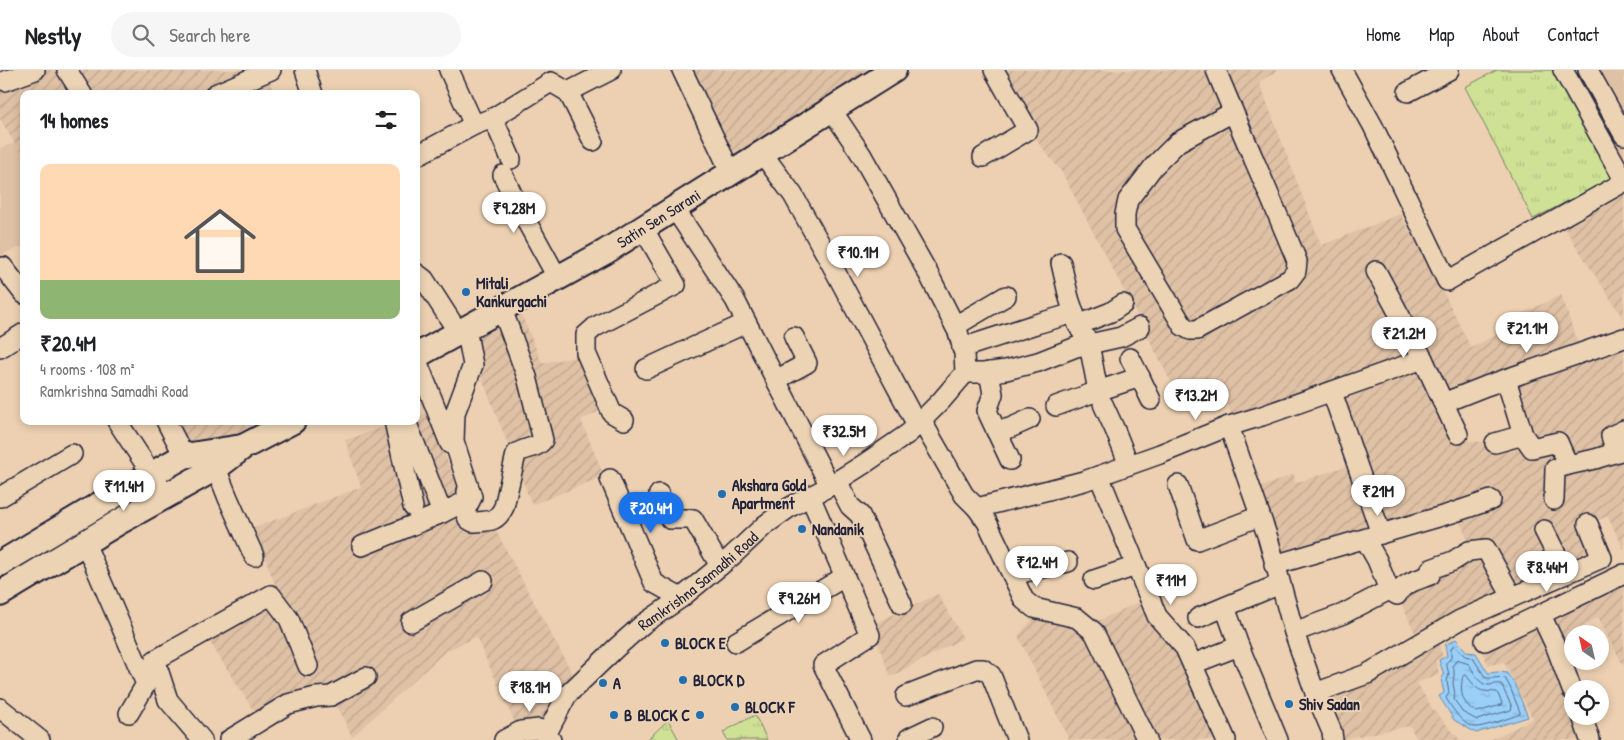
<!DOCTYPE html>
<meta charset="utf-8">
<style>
:root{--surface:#fff;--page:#f6f6f6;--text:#202124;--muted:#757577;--line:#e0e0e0;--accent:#1a73e8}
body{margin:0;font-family:"Patrick Hand",sans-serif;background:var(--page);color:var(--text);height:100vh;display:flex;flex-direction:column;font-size:19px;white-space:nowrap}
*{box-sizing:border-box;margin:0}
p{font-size:16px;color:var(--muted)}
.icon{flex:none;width:28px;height:28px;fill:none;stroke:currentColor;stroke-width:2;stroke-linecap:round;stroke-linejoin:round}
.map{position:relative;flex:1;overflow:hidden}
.sheet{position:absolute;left:20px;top:20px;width:400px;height:335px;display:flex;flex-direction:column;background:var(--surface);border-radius:10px;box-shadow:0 2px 8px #0003}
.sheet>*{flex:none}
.needle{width:32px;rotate:326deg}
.buttons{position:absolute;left:1564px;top:555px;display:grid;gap:10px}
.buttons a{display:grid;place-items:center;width:45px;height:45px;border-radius:50%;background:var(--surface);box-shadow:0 2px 8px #0003;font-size:25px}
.price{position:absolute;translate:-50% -42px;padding:0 11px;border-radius:18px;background:#fff;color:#222;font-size:16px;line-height:32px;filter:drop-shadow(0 1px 2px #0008)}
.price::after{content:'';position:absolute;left:50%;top:30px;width:15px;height:11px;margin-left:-8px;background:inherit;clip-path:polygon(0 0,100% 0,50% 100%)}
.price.active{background:var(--accent);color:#fff}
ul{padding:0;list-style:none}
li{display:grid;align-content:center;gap:10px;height:265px;padding:0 20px}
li+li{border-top:1px solid var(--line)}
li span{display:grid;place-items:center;height:155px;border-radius:10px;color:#555}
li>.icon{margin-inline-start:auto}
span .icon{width:90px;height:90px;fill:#fffc;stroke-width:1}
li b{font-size:21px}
h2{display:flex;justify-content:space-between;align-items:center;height:60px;padding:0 20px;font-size:21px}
header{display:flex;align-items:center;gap:30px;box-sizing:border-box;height:70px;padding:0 25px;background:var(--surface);border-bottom:1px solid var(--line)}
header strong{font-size:24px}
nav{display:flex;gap:28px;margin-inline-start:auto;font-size:18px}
.search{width:350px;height:45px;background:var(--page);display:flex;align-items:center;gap:12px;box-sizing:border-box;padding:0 18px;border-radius:28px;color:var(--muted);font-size:19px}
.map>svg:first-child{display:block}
</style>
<header>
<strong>Nestly</strong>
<div class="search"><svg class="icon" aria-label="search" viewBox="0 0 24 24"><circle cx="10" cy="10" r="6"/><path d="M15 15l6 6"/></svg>Search here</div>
<nav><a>Home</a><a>Map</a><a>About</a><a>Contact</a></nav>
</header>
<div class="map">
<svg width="1624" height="670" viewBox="0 0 1624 670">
<defs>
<pattern id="industrial-furrows" width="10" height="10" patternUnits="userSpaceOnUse" patternTransform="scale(1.25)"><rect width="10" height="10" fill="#dfc1a5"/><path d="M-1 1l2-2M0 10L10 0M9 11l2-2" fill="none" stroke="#bfa68f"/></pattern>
<pattern id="park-tufts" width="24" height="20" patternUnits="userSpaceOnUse" patternTransform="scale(1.25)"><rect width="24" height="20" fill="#cee195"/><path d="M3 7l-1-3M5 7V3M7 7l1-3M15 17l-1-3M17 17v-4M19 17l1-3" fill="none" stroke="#b1c181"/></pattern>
<pattern id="water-ripples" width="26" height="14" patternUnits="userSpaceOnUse" patternTransform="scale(1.25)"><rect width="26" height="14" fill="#9acff8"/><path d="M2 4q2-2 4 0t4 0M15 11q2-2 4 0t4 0" fill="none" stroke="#84b1d6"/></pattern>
</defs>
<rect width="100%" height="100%" fill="#edd0b1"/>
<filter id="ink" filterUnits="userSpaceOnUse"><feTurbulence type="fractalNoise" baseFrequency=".02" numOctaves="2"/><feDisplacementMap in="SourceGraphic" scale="10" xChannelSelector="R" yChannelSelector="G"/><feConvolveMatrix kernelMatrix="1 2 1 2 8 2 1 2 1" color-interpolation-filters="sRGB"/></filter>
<g filter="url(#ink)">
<!-- built -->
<g fill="#dfc1a5">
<path d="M1574,0H1624V97Z"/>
<path d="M15,73L24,89V176L0,185V78Z"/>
</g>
<!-- industrial -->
<g fill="url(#industrial-furrows)">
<path d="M0,0H263L275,24H24V89L0,49Z"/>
<path d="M685,0H881L732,96Z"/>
<path d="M1000,0H1279L1259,12L1321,175L1320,176L1400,144L1438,211L1471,278L1518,253L1515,247L1561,225L1579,276L1445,325L1416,287L1233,349L1218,310L1178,326L1137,245L1061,101L1039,74Z"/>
<path d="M1624,120V250L1563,156Z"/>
<path d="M520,241L542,293L581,286L600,341L581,350L604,406L532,435L478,299L466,265Z"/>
<path d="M1624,272V357L1613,378L1570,391L1560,370L1533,376L1510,311Z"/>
<path d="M1421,293L1457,370L1483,372L1486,379L1521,368L1556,375L1568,397L1624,383V480L1608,447L1586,453L1597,486L1512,522L1469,474L1458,447L1382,459L1337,324Z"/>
<path d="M427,343L471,448L487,444L572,603L543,656L516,655L476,567L446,581L352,667L330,621L257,646L202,560L277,520L254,458L361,417L345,370L403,351H416V347Z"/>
<path d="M177,351H288L263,365L186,372Z"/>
<path d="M1353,394L1376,461L1277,488L1259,418L1294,404L1295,413Z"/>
<path d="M1485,483L1506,526L1418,569L1400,531L1402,521Z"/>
<path d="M1624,507V597L1598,547L1558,572L1547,548Z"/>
<path d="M938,524L963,568L890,607L871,555Z"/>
<path d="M1143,530L1181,578L1223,670H1151L1098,558V551Z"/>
<path d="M1036,545L1077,553L1092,564L1142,670H1069L1018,566Z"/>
<path d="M1540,550L1560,597L1572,637V646H1575L1584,670H1490L1533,649L1504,592L1489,595L1480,579Z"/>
<path d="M1435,566L1443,586L1436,590L1439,604L1417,613L1432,638L1460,670H1417L1410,656L1339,670L1320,623Z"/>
</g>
<!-- park -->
<g fill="url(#park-tufts)" stroke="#788268">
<path d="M1497,0H1556L1615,107L1533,149L1465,17Z"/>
<path d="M755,645L767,670H727L723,662Z"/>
<path d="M668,650L679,670H647Z"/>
</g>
<!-- water -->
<path fill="url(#water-ripples)" stroke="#6a8aac" d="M1456,569L1467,582L1476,583L1488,603L1498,602L1507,603L1515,615L1528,647L1476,663L1454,650L1439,626L1444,623L1441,609L1444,605L1439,590L1447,586L1445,575Z"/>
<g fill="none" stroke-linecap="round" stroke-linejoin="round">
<!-- shore -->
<g stroke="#526787" stroke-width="1">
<path d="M1454,576L1465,586L1473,588L1485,607C1491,610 1498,606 1505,608L1510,617L1520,642V644C1510,648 1487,656 1477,657C1464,658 1452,638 1446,628L1449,623L1447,611L1449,604L1446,593L1451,588V579Z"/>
<path d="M1457,590L1469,594C1474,602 1478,614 1488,615C1493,615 1496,613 1501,614L1512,637L1511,640L1477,650L1462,642L1454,629C1456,622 1453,618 1453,612C1454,606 1455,603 1453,596Z"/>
<path d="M1466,605C1479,621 1476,621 1497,622L1502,633L1501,635L1477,642C1462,635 1459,622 1463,606Z"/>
</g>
<defs>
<g id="minor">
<path d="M67,0L82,24"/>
<path d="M305,0L313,24"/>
<path d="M449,0L474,55"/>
<path d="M682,0L731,103"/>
<path d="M1216,0C1242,64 1271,127 1297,191L1296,201L1290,209L1197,260H1190L1183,256L1125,159V144L1128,130L1154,96L1178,72L1233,42"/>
<path d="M1342,0L1373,56L1447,211L1624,112"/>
<path d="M1563,0L1624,110"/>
<path d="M1588,0L1624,65"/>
<path d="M5,11L35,0"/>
<path d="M1408,22L1449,0"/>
<path d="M215,24L271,0"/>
<path d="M493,48L551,12L568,22"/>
<path d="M593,71L568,22L611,0"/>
<path d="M762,83L793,125L827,186L917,355"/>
<path d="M416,86L474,55L493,48L511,89"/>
<path d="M983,87L1028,60L994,0"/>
<path d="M503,105L517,134L557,207"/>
<path d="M675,139L735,230L830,416"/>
<path d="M1061,193L1069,228L1078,255L1089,274L1098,321L1140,307L1130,288"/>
<path d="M0,198L3,197L24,224"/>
<path d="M1376,201L1423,289L1458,364"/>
<path d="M416,203L424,209L458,262"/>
<path d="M1078,255L1111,242L1123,234"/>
<path d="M955,256L1006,226"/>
<path d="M466,258L473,295L455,343L454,371L472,427L465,441L468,449L473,452C489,451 496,453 504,437L516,384C524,377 537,379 543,370L527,307L502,239"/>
<path d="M0,278L24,263"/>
<path d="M962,278L1036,254L1074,243"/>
<path d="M416,288L450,374"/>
<path d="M646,299L746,253"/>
<path d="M989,302L993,324L987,341L1010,390"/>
<path d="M965,303H984L1006,300L1038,292L1076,277L1121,267L1140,257"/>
<path d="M1140,307L1151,330"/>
<path d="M776,310L807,293L794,267"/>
<path d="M1332,322L1381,464"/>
<path d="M1443,333L1486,316L1624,268"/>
<path d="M1103,334L1115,360L1129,395"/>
<path d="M1056,336L1098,321"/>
<path d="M624,350L612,343L586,283V265L595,257L676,215L643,158"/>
<path d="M921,350L964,425L977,438L987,452L1024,530L1034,538L1077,548L1094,562L1147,670"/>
<path d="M117,351L166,426"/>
<path d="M166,351L184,386"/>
<path d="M394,351L413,437"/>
<path d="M406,351L442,443"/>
<path d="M1229,356L1268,468L1294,562L1314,620L1332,662L1333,670"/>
<path d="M996,361L1010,358L1030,349"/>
<path d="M1523,365L1532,378L1558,372L1568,395L1555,399L1554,430"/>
<path d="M1495,373L1523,365L1506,309"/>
<path d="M1616,382L1611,366L1624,360"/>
<path d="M1568,395L1595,389L1624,380"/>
<path d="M216,398L228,428L254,486"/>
<path d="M1099,406L1157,546L1185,578L1226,670"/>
<path d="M610,409L654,513L681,528"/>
<path d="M837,411L850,436L860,445L902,534"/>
<path d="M1178,415L1197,470L1260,446"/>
<path d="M659,424L670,449H693L720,496"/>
<path d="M810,426L870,565L823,595L861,670"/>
<path d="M0,427L72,384"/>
<path d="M977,438L1084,411L1160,384L1229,356L1262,346L1423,289"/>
<path d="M1544,460L1566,504"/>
<path d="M1365,469L1377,490L1389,520L1397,525C1402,513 1418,510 1430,505L1431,499L1453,491L1469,481L1486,479L1512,527"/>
<path d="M85,473L146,614L129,643"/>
<path d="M362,476L442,443L464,432L467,429V421"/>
<path d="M1274,495L1449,444L1491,430"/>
<path d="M1013,505L1068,492"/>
<path d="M1094,510L1136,496"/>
<path d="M1225,537L1239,576L1278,670"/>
<path d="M1541,545L1556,577L1572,620"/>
<path d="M1198,548L1280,514"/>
<path d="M411,552L483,511"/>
<path d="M1294,562L1343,544L1389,520"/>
<path d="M1485,571L1624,504"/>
<path d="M736,572L844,507"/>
<path d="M1193,594L1239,576"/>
<path d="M1315,623L1367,604L1460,550L1602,488L1588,454"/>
<path d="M906,626L976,599H983L991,605L1017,670"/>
<path d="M0,638L40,670"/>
<path d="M1582,646L1590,670"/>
<path id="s1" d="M546,665L567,625L616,578L643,554L681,528L732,486L765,455L790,437L826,418L864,394L909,363L941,331L965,303L964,283L958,262L928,203L861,84L831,39"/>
<path d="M202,670L168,630L155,590L271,525L289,549L308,596"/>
<path d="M229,670L288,634L316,627L331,626L366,607"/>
<path d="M504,670L521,661L539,659L551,670"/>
<path d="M910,670L909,668L932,657"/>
</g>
<g id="major">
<path id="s2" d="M416,286L605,182L894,0"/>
<path d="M0,494L117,424L184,386L242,377"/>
<path d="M0,524L119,452L216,398L243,377L293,351"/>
</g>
</defs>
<!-- minor casing -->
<use href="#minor" stroke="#22223b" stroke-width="22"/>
<!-- major casing -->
<use href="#major" stroke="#22223b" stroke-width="28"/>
<!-- minor -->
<use href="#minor" stroke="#ecd3b4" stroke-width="19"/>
<!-- major -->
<use href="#major" stroke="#ecd3b4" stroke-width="24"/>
</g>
</g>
<!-- markers -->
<g fill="#1f6fb2" stroke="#ecd3b4" stroke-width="2">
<circle cx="466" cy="222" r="5"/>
<circle cx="722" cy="424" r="5"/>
<circle cx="802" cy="459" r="5"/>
<circle cx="665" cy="573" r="5"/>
<circle cx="683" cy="610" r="5"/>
<circle cx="603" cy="613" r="5"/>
<circle cx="1289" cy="634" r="5"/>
<circle cx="735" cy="637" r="5"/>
<circle cx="614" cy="645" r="5"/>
<circle cx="700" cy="645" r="5"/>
</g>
<g text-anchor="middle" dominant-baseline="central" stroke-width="4" stroke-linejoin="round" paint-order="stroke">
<!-- street labels -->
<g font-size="16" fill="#22223b" stroke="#ecd3b4">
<text stroke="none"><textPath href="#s2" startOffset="279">Satin Sen Sarani</textPath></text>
<text stroke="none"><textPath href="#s1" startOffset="219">Ramkrishna Samadhi Road</textPath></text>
</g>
<!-- poi labels -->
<g font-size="16" font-weight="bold" fill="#22223b" stroke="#ecd3b4" text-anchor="start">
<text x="476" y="213">Mitali<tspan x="476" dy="18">Kankurgachi</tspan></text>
<text x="732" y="415">Akshara Gold<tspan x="732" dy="18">Apartment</tspan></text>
<text x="812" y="459">Nandanik</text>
<text x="675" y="573">BLOCK E</text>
<text x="693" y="610">BLOCK D</text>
<text x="613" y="613">A</text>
<text x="1299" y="634">Shiv Sadan</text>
<text x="745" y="637">BLOCK F</text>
<text x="624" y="645">B</text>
<text x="690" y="645" text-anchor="end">BLOCK C</text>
</g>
</g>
</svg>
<div class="buttons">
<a><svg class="needle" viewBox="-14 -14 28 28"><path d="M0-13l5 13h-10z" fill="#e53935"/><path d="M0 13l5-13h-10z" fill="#757577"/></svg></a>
<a><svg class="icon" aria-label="locate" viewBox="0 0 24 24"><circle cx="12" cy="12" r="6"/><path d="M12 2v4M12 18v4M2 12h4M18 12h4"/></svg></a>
</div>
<b class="price" style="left:514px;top:164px">₹9.28M</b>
<b class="price" style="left:858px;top:208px">₹10.1M</b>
<b class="price" style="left:1527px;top:284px">₹21.1M</b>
<b class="price" style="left:1404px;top:289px">₹21.2M</b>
<b class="price" style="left:1196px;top:351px">₹13.2M</b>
<b class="price" style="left:844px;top:387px">₹32.5M</b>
<b class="price" style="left:124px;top:442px">₹11.4M</b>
<b class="price" style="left:1378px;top:447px">₹21M</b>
<b class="price active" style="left:651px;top:464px">₹20.4M</b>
<b class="price" style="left:1037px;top:518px">₹12.4M</b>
<b class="price" style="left:1547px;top:523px">₹8.44M</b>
<b class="price" style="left:1171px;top:536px">₹11M</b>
<b class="price" style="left:799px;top:554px">₹9.26M</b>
<b class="price" style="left:530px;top:643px">₹18.1M</b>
<section class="sheet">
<h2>14 homes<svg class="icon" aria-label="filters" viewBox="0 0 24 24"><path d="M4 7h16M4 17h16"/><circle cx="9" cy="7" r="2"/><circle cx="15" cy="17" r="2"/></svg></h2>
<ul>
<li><span style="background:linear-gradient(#ffd9b3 75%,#8fb573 0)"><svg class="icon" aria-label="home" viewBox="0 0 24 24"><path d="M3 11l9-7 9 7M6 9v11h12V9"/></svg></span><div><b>₹20.4M</b><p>4 rooms · 108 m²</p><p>Ramkrishna Samadhi Road</p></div></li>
</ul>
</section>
</div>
